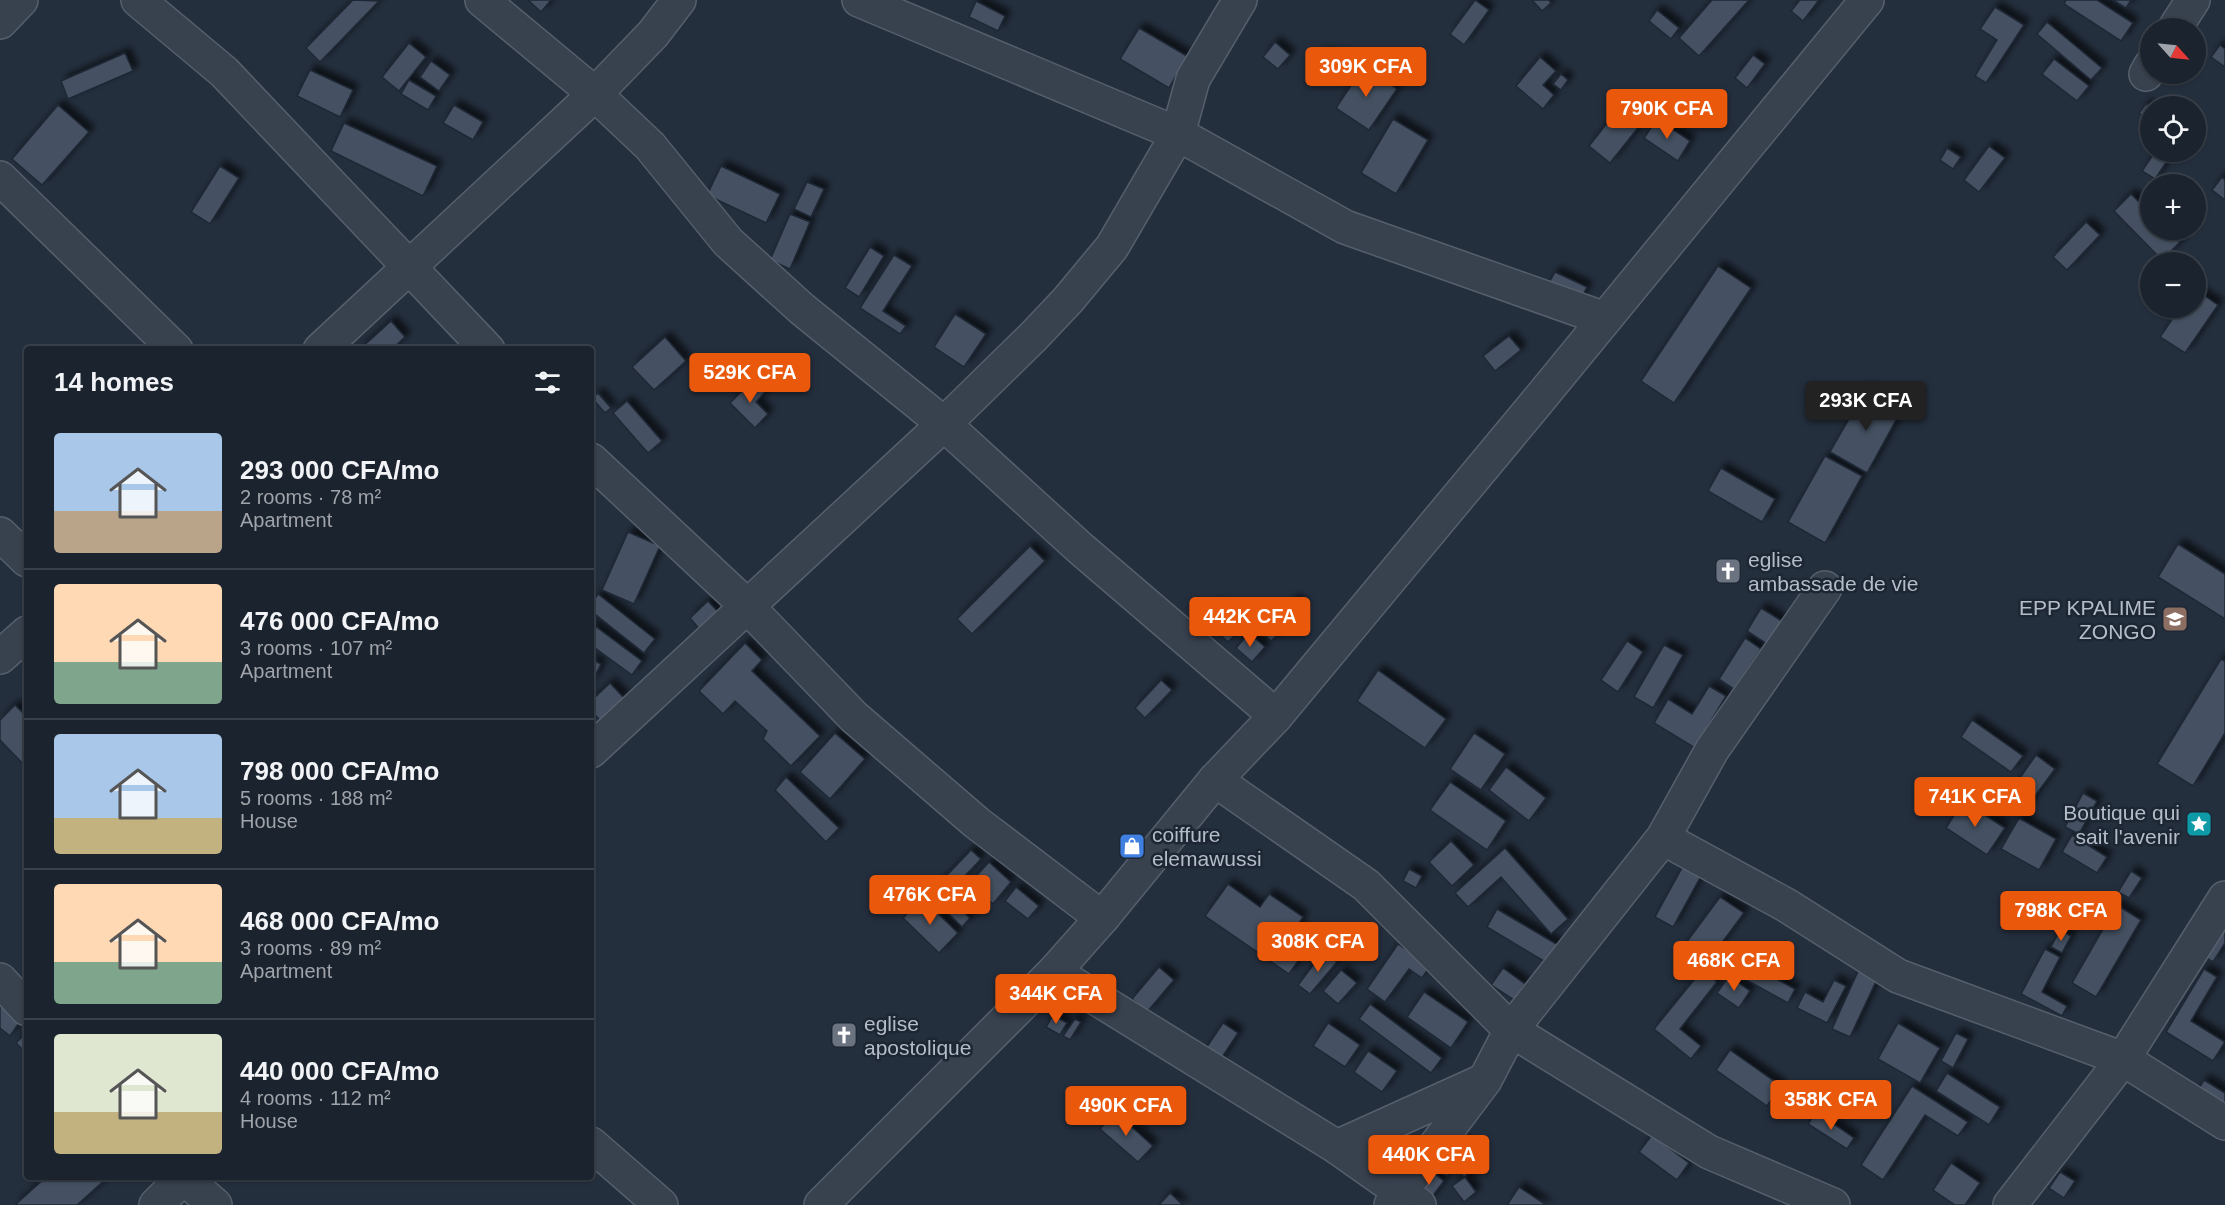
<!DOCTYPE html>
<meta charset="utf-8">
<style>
:root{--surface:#1b232e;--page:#242b36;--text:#f1f3f6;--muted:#a0a4aa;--line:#39404a;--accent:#ea580c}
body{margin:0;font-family:Helvetica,sans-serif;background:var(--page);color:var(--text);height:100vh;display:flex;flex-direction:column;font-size:22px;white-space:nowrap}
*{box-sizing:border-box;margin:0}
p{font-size:20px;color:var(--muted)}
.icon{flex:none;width:33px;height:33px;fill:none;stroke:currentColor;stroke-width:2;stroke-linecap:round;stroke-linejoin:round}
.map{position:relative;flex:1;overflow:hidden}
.drawer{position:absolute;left:24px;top:346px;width:570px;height:834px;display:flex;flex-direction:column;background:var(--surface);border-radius:6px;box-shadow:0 2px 4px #0004,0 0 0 2px var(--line)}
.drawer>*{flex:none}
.needle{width:39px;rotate:117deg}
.controls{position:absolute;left:2140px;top:18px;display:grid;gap:12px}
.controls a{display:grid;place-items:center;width:66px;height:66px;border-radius:50%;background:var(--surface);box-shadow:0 2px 4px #0004,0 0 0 2px var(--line);font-size:30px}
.price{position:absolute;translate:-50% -51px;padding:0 14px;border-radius:6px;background:var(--accent);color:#fff;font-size:20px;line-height:39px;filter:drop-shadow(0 2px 3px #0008)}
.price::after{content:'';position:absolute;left:50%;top:36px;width:18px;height:14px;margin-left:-9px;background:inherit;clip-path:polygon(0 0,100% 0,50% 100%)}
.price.active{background:#222;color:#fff}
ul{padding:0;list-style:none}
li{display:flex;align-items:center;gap:18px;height:150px;padding:0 30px}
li+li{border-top:2px solid var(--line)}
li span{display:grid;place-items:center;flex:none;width:168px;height:120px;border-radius:6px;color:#555}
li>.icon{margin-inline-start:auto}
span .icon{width:72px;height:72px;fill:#fffc;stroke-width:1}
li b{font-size:26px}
h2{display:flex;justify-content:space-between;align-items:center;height:72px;padding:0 30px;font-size:26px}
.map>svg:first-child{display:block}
</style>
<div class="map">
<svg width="2225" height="1205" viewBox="0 0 2225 1205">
<defs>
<filter id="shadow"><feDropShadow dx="5.5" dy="-5.5" stdDeviation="3" flood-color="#0009"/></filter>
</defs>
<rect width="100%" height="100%" fill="#242f3e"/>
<!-- building -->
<g fill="#455162" stroke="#1f2835" stroke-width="1.5" filter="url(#shadow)">
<path d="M353,0L379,1L320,62L306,48Z"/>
<path d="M528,0H551L541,12Z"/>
<path d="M1475,0L1489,10L1464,45L1450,34Z"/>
<path d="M1532,0H1549L1551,3L1542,11Z"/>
<path d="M1712,0H1749L1699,56L1679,38Z"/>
<path d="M1800,0H1819L1803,21L1791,11Z"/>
<path d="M2066,0H2097L2133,23L2121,41L2064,4Z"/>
<path d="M2113,0H2131L2126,8Z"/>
<path d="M976,1L1005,16L998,31L969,17Z"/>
<path d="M1995,7L2024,25L1986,83L1975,76L1997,40L1980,29Z"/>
<path d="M1657,10L1679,28L1671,39L1649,21Z"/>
<path d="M2047,22L2102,68L2091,80L2037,34Z"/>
<path d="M1139,28L1187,56L1169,88L1120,59Z"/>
<path d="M1275,42L1290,55L1278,69L1263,57Z"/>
<path d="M409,43L426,57L399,91L382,77Z"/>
<path d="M2220,45L2225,49V67L2211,57Z"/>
<path d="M125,53L133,71L68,99L61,81Z"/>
<path d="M1319,54L1349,58L1347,70L1317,66Z"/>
<path d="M1753,55L1765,64L1747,88L1735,78Z"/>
<path d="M1540,57L1556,71L1543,85L1554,95L1543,109L1516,86Z"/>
<path d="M2054,59L2089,86L2077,101L2042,74Z"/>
<path d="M431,61L450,75L439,91L420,77Z"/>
<path d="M1364,66L1397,89L1369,130L1336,108Z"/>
<path d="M310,70L353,90L340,117L297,96Z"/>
<path d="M1561,74L1568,80L1561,90L1553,84Z"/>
<path d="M409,80L436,96L428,110L401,94Z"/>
<path d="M2146,104L2151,108V121L2139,113Z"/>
<path d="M58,105L89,132L42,185L12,159Z"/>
<path d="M454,105L483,122L473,140L443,123Z"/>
<path d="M1620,107L1641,124L1610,163L1589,146Z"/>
<path d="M1393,119L1428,140L1396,194L1361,173Z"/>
<path d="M1657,119L1690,141L1678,161L1644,138Z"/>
<path d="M344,123L437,166L423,196L331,151Z"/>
<path d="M1989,146L2005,158L1979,192L1964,180Z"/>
<path d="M1947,148L1961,157L1953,169L1940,160Z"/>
<path d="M2155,152H2173L2155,179L2142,171Z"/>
<path d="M220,166L239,178L210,224L191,212Z"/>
<path d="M721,166L780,194L766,223L707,195Z"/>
<path d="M2222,177L2225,180V200L2212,190Z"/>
<path d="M807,182L824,189L811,217L794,209Z"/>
<path d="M2131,194L2151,214V230H2167L2180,242L2162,260L2114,211Z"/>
<path d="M790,214L810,222L790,269L770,260Z"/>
<path d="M2086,222L2100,235L2067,270L2053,257Z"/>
<path d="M870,247L884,256L859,297L845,288Z"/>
<path d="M894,255L912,266L883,311L906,326L900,334L860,308Z"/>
<path d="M1718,266L1751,288L1674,403L1641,381Z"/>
<path d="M1555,272L1587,287L1578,304L1546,288Z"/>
<path d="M2196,290L2218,305L2185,353L2160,337L2180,308H2196Z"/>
<path d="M955,314L986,334L964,367L934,347Z"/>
<path d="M391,321L405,337L391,350H359Z"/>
<path d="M1509,336L1521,350L1495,371L1483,356Z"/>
<path d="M665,337L686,361L654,390L632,367Z"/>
<path d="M753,380L765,392L756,402L768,414L755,428L730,403Z"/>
<path d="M1865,391L1901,411L1867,473L1830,452Z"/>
<path d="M598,393L611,408L605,413L592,398Z"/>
<path d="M627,401L662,441L648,453L613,413Z"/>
<path d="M1825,456L1862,476L1825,543L1788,522Z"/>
<path d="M1721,468L1775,499L1762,522L1708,491Z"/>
<path d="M628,532L660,546L634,604L602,590Z"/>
<path d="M2178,544L2225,574V619L2158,577Z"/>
<path d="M1030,546L1045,561L972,634L957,619Z"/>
<path d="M598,594L655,639L644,653L591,611V604Z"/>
<path d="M1294,599L1303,608L1288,624L1279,616Z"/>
<path d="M708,601L719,613L701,631L690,618Z"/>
<path d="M1215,604L1241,629L1228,642L1202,618Z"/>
<path d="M1761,608L1782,621L1767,644L1747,631Z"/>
<path d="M1275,621L1283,630L1271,641L1262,632Z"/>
<path d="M591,623L642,661L632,675L591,645Z"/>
<path d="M1249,633L1265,647L1252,662L1236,648Z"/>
<path d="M1745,638L1761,649L1734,689L1719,679Z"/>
<path d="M1627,641L1643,652L1618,692L1601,680Z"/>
<path d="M745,643L762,660L752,671L820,736L791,766L763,739L767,731L735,701L723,714L699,691Z"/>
<path d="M1664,645L1683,655L1653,708L1634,697Z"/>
<path d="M591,659L601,664L591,685Z"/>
<path d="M2221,659L2225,661V733L2193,786L2157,764Z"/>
<path d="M1378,670L1446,719L1425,748L1357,701Z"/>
<path d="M1161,680L1172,690L1145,718L1135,708Z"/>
<path d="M610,683L624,698L600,720L591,711V701Z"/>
<path d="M1709,686L1726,696L1695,748L1654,723L1668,699L1692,714Z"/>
<path d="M15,705L27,717V768L0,740V720Z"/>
<path d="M1972,720L2023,756L2011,772L1961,737Z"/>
<path d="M835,733L865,759L830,799L800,772Z"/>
<path d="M1474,733L1505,754L1481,790L1450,769Z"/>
<path d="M2036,755L2055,769L2026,808L2008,795Z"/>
<path d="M1506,767L1546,798L1529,821L1489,790Z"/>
<path d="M786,777L839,828L826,842L775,790Z"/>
<path d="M1450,782L1506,821L1487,850L1430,810Z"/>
<path d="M2083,793L2097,801L2079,834L2065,827Z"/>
<path d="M1963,801L2005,828L1987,855L1946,828Z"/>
<path d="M2019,818L2056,839L2039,870L2001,849Z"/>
<path d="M2072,835L2107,857L2097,873L2062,852Z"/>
<path d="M1451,841L1474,865L1452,886L1429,862Z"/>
<path d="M1505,848L1568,919L1551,934L1501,877L1468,907L1455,893Z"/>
<path d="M971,850L981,859L941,901L931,892Z"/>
<path d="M989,862L1011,882L993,904L970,883Z"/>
<path d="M1683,866L1701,876L1673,927L1655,917Z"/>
<path d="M1409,869L1422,876L1416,888L1403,881Z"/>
<path d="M2131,871L2142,878L2129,898L2118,892Z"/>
<path d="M1228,884L1260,907L1269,894L1303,917L1297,926L1314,938L1289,974L1205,916Z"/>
<path d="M1016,887L1039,906L1028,919L1005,901Z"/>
<path d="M1720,897L1744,913L1706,964L1683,947Z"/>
<path d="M922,898L958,933L939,953L903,918Z"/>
<path d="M952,901L970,918L962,927L944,909Z"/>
<path d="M2225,904V943L2213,962L2195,951Z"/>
<path d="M2117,905L2141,920L2096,997L2072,983Z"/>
<path d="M1497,909L1563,948L1552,966L1487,927Z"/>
<path d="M2060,930L2071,936L2062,953L2051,947Z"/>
<path d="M1398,944L1430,966L1422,978L1409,969L1385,1002L1367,989Z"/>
<path d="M2045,949L2060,957L2042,992L2067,1006L2062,1016L2021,994Z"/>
<path d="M1324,951L1337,962L1310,994L1298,985Z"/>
<path d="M1731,954L1795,989L1788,1003L1723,967Z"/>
<path d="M1159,967L1174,980L1147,1012L1132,999Z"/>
<path d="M1860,967L1879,975L1850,1037L1832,1029Z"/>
<path d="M1503,968L1525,984L1514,1000L1491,985Z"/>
<path d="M2204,969L2217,977L2191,1021L2225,1042L2213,1061L2166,1032Z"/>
<path d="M1341,970L1357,983L1338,1004L1323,991Z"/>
<path d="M1702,970L1717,982L1680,1029L1701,1046L1691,1059L1654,1029Z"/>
<path d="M1729,976L1750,991L1739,1008L1717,993Z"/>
<path d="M1834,980L1846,986L1827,1023L1797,1008L1805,992L1823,1002Z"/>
<path d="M1424,992L1468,1022L1451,1048L1407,1017Z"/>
<path d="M0,999L23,1017L10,1036L0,1028Z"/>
<path d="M1370,1004L1442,1058L1431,1073L1359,1019Z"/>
<path d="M1053,1015L1067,1023L1060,1035L1046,1027Z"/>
<path d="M1075,1019L1081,1022L1070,1040L1063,1036Z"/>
<path d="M1223,1023L1238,1033L1217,1065L1202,1054Z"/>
<path d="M1328,1023L1360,1045L1345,1067L1313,1046Z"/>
<path d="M1898,1023L1940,1048L1920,1083L1878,1059Z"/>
<path d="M27,1032V1054L16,1043Z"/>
<path d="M1956,1033L1968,1039L1953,1068L1941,1061Z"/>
<path d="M1730,1050L1781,1086L1767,1106L1716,1070Z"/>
<path d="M1368,1051L1397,1071L1382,1092L1354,1072Z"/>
<path d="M1947,1073L2000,1107L1989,1125L1936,1091Z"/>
<path d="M2204,1080L2225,1093V1116L2194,1097Z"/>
<path d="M1912,1086L1968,1122L1958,1136L1925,1115L1883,1180L1861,1165Z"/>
<path d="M1115,1112L1153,1146L1138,1162L1100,1129Z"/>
<path d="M1816,1112L1854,1138L1847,1149L1808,1124Z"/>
<path d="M1652,1135L1689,1163L1677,1180L1639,1152Z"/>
<path d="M1453,1136L1473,1151L1465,1161L1472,1166L1465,1177L1452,1169L1447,1176L1433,1165Z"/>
<path d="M1951,1163L1980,1183L1965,1205H1955L1933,1190Z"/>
<path d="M1430,1170L1444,1181L1428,1202L1414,1192Z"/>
<path d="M2060,1172L2075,1181L2064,1198L2049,1188Z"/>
<path d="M1465,1177L1476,1192L1464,1202L1452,1186Z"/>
<path d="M45,1178H107L77,1205H15Z"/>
<path d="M1519,1187L1546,1205H1507Z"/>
<path d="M1170,1193L1183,1205H1159Z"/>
</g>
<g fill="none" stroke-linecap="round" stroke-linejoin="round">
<defs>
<g id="minor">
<path d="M138,0L224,72L488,350"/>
<path d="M482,0L595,94L650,146L728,242L802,309L944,424L1080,548L1276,716"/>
<path d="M859,0L1178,134L1345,227L1605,319"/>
<path d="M0,22L21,0"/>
<path d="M2175,28L2193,0"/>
<path d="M2146,74L2151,65"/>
<path d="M0,178L176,350"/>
<path d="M320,350L595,94L653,34L679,0"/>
<path d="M591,460L746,605L854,717L977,823L1102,918"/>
<path d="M0,534L27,560"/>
<path d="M0,657L27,633"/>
<path d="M591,751L944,424L1033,337L1068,300L1112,247L1178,134L1193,79L1240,0"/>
<path d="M1215,780L1366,885L1511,1030L1709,1152L1833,1205"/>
<path d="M1663,838L1786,905L1898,976L2123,1059L2225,1123"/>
<path d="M1054,972L1337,1147L1419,1205"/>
<path d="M0,980L27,1009"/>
<path d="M591,1144L661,1205"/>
<path d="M1337,1147L1483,1081"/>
<path d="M184,1178L215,1205"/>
<path d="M156,1205L183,1178"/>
<path d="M821,1205L1054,972L1102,918L1215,780L1276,716L1532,408L1867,0"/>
<path d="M1391,1205L1485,1080L1511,1030L1663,838L1712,750L1825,588"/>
<path d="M2010,1205L2123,1059L2225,898"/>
</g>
</defs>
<!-- minor casing -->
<use href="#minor" stroke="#565f6c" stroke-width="36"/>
<!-- minor -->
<use href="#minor" stroke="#38414e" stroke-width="33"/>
</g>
<!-- icons -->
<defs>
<symbol id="church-square" viewBox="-11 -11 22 22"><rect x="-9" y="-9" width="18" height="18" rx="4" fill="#6b7280" stroke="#1d2633"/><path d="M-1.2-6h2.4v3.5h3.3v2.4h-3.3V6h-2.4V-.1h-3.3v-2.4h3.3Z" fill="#fff"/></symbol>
<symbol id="school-square" viewBox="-11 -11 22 22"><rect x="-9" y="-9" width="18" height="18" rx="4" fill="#8d6e63" stroke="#1d2633"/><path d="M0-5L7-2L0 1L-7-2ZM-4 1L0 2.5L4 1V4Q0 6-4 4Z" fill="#fff"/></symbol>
<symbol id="sight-square" viewBox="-11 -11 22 22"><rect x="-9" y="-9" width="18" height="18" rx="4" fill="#0f9aa8" stroke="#1d2633"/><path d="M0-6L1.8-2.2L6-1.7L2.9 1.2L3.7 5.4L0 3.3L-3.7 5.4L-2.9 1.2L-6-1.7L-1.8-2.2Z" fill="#fff"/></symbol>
<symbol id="shop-square" viewBox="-11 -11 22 22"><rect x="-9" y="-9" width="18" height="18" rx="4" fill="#3f7fe0" stroke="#1d2633"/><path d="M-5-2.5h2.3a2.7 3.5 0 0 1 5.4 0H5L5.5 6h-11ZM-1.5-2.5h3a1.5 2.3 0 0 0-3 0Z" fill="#fff"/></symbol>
</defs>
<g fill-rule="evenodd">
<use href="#church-square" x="1713" y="556" width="30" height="30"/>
<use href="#school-square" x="2160" y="604" width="30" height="30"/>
<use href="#sight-square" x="2184" y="809" width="30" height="30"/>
<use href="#shop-square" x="1117" y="831" width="30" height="30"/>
<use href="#church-square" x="829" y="1020" width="30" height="30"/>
</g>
<g text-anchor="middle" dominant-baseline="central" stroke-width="5" stroke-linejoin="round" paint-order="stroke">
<!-- poi labels -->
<g font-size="21" fill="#b4bcc9" stroke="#1d2633" text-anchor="start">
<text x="1748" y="559">eglise<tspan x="1748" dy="24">ambassade de vie</tspan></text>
<text x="2156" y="607" text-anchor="end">EPP KPALIME<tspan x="2156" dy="24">ZONGO</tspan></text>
<text x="2180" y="812" text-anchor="end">Boutique qui<tspan x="2180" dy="24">sait l'avenir</tspan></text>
<text x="1152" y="834">coiffure<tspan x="1152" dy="24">elemawussi</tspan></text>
<text x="864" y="1023">eglise<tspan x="864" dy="24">apostolique</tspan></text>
</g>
</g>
</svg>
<div class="controls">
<a><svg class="needle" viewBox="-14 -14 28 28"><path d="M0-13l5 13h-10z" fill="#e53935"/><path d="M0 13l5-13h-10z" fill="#a0a4aa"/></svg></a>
<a><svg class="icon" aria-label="locate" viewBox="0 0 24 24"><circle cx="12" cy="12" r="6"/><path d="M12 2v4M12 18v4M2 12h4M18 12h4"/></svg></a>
<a>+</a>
<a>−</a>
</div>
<b class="price" style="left:1366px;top:98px">309K CFA</b>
<b class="price" style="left:1667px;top:140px">790K CFA</b>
<b class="price" style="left:750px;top:404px">529K CFA</b>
<b class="price active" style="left:1866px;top:432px">293K CFA</b>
<b class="price" style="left:1250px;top:648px">442K CFA</b>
<b class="price" style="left:1975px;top:828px">741K CFA</b>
<b class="price" style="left:930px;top:926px">476K CFA</b>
<b class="price" style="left:2061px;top:942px">798K CFA</b>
<b class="price" style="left:1318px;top:973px">308K CFA</b>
<b class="price" style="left:1734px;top:992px">468K CFA</b>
<b class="price" style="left:1056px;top:1025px">344K CFA</b>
<b class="price" style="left:1831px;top:1131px">358K CFA</b>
<b class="price" style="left:1126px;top:1137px">490K CFA</b>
<b class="price" style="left:1429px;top:1186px">440K CFA</b>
<section class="drawer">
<h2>14 homes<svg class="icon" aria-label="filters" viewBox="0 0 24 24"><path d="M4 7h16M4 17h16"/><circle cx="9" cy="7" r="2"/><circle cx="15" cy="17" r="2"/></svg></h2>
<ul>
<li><span style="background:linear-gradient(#a9c7e8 65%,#b9a48a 0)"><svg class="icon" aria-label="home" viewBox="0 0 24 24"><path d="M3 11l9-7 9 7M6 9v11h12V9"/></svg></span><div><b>293 000 CFA/mo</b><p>2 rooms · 78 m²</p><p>Apartment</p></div></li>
<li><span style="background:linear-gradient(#ffd9b3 65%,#7fa58c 0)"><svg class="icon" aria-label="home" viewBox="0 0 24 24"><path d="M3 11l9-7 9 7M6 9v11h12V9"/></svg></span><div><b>476 000 CFA/mo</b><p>3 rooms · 107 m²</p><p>Apartment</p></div></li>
<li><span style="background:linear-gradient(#a9c7e8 70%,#c2b280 0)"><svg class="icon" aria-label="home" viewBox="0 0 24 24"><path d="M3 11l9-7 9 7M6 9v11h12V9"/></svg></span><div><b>798 000 CFA/mo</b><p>5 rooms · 188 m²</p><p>House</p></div></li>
<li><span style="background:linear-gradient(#ffd9b3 65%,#7fa58c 0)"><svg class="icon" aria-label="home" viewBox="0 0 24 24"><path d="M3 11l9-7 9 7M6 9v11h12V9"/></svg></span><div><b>468 000 CFA/mo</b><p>3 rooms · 89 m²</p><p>Apartment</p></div></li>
<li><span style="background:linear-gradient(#dfe7d0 65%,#c2b280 0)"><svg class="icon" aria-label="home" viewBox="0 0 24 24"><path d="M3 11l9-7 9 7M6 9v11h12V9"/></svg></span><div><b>440 000 CFA/mo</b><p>4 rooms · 112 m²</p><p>House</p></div></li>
</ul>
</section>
</div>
